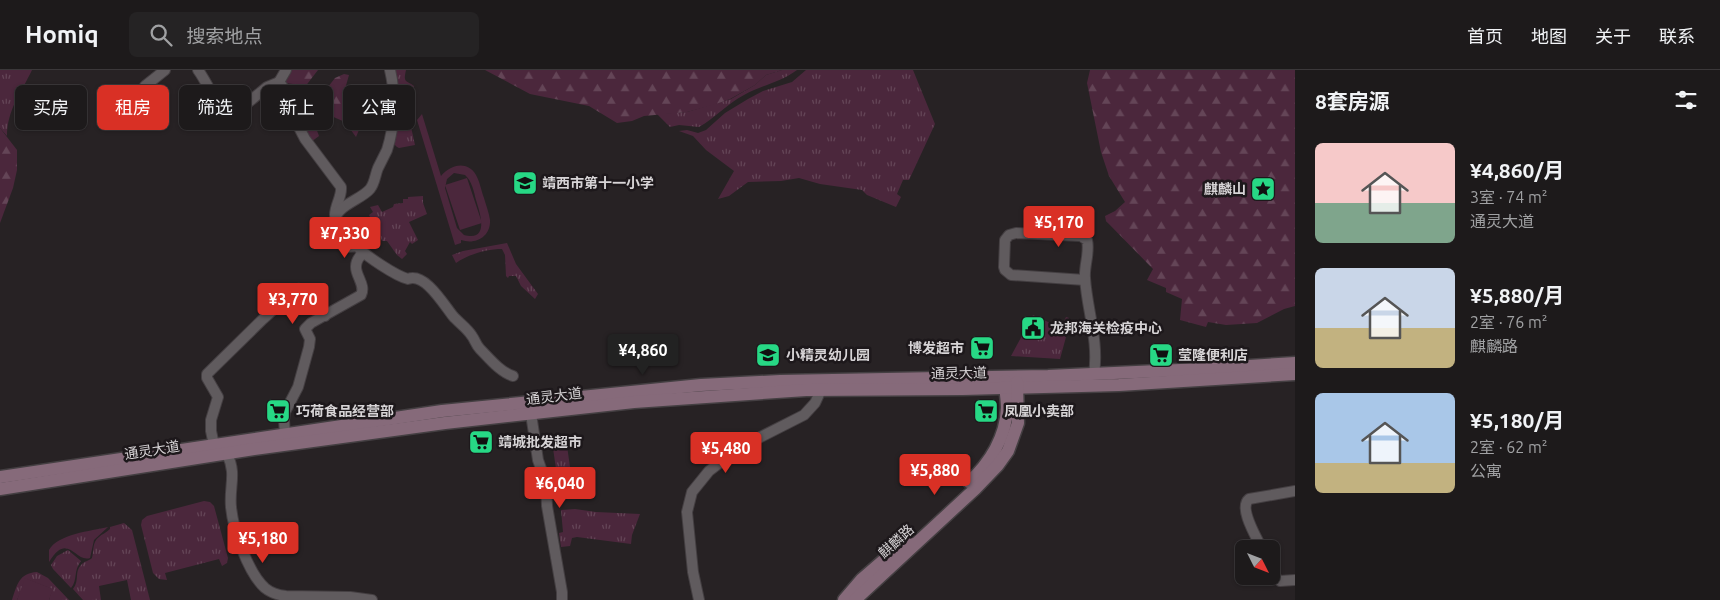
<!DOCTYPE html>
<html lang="zh">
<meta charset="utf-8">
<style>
:root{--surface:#1d1a1b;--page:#252324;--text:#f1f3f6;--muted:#a0a1a3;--line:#3b383a;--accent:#d93025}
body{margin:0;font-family:Ubuntu,"Noto Sans SC",sans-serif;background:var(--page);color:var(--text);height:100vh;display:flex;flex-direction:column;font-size:19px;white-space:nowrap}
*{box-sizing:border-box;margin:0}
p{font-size:16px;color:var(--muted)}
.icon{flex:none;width:28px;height:28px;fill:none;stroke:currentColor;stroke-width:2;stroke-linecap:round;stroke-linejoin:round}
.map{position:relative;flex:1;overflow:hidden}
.panel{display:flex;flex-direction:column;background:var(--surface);width:425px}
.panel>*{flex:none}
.top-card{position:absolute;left:15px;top:15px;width:475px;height:45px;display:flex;gap:10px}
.needle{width:32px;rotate:132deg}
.fabs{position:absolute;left:1235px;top:470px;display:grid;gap:10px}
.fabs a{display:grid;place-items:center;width:45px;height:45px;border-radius:8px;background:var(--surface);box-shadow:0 1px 4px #0004,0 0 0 1px var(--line);font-size:25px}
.price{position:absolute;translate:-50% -42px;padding:0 11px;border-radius:5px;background:var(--accent);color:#fff;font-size:16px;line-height:32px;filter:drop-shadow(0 1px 2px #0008)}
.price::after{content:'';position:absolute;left:50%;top:30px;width:15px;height:11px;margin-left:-8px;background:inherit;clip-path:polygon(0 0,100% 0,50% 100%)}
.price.on{background:#222;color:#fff}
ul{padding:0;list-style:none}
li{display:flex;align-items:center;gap:15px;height:125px;padding:0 20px}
li span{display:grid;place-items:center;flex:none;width:140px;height:100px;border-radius:8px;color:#555}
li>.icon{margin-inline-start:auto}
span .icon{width:60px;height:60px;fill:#fffc;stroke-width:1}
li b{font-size:21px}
h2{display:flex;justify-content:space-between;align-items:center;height:60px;padding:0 20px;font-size:21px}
.tag{padding:0 18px;border-radius:8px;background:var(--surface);box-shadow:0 1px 4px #0004,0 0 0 1px var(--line);font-size:18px;line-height:45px}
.tag.on{background:var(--accent);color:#fff}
header{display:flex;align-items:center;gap:30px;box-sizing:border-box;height:70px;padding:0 25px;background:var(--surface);border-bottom:1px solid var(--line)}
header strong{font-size:24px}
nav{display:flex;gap:28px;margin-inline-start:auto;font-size:18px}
.search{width:350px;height:45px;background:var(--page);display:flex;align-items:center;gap:12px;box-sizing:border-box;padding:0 18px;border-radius:8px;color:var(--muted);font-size:19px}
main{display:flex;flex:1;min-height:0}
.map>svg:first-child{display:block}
</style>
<header>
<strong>Homiq</strong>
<div class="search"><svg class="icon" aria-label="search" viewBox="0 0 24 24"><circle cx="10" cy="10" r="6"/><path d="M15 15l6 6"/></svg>搜索地点</div>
<nav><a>首页</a><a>地图</a><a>关于</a><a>联系</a></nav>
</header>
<main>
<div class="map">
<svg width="1295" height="530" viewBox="0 0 1295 530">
<defs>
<pattern id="grass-tufts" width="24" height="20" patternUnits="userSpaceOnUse" patternTransform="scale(1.25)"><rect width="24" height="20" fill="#4b273c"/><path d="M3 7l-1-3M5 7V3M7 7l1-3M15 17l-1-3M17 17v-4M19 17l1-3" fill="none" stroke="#644557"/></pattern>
<pattern id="forest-firs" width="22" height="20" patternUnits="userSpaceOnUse" patternTransform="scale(1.25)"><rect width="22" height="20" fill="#4b273c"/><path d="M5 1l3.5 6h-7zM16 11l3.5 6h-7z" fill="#644557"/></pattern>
</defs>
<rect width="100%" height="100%" fill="#272224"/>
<!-- grass -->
<g fill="url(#grass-tufts)">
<path d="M0,0H32C21,23 7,40 7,66L0,58Z"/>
<path d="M391,0H406C403,13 406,10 414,16L412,26L397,23Z"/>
<path d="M782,0H797C779,13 762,15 744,25C727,34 715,48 699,57L679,55L670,57L657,44L687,42L731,29L755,15L766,5Z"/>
<path d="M806,0H913L935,54L909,110H903L897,124L901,127L896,137L867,125L862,120L820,114L799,108L781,111L748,112L729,126L718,129L734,101L706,80L693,66L679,61L687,60L698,63L706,60L725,43L748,29L763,21L792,12Z"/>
<path d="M396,36L410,37L409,48L415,75L399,78C386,72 394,48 396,36Z"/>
<path d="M423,126V133L427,144L409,152L418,170L412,174L410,172L405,181L407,184L402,189L397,185L387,171H382L374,149H371L369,145L373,142L370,137L378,135L382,142L393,137L394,134L403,133V129H408V127Z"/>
<path d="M507,173L516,194L538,224L535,229L521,216L516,206H509L508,208L506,206L505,185L502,179C487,179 469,184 456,193L452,185L463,181Z"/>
<path d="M1033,245L1061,258L1066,247L1069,248L1064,266L1066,267L1060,289L1011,286L1024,262L1037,270L1044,258L1030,250Z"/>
<path d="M567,376L572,411L558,413L553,378Z"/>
<path d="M204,431L210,432L214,436L228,488L227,493L222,496L219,489L165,503L167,510L159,509L153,503L141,455L142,450L147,446Z"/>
<path d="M575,439L596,442L640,444L632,465L631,474L577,467L572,468L570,476L561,477L559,463L563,462L561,440Z"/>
<path d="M124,453L132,460L150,530H131L127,510L99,516L101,530H83L73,519C80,510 74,502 81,495C84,491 89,491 92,488C94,481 92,472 99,467C102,464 106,463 110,459V457Z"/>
<path d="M108,457L94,470L90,488C75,493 68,461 49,492V480C58,464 91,461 108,457Z"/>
<path d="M68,480L81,491C73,501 78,510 71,518L53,499L51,495L57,486Z"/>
<path d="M37,502L48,508L69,530H49L52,519L26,509L17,530H12C17,515 19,503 37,502Z"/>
</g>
<!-- forest -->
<g fill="url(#forest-firs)">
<path d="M288,0H318L301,22L293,14L284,13Z"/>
<path d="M485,0H782L766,5L755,15L730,29L713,35L687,42L644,46L632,51L617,53L589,36L530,24Z"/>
<path d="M1090,0H1295V236L1284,239L1257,253L1226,255L1208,252L1206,257L1180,250L1182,229L1166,222V218L1147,210L1153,199L1106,151L1105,146L1115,141L1125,132L1109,106L1101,82L1087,13Z"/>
<path d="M344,4L349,5L345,19L364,28L362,33L369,36L356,67L345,52L329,45C323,46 313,51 316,58C317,61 318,63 319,66L311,72C302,57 290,44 300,27L314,35L335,8Z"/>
<path d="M0,58L17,80V100L13,118L0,153Z"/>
</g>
<!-- pitch -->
<g fill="#4b273c" fill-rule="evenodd">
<path d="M422,44L441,106C450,95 467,90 476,105C480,112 481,120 484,128C486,135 489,143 490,150C491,167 475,175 461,170V173L455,175L417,50ZM454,103L465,105C472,111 474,122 476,130C480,143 490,172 464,165L457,158L445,118L447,109Z"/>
<path d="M467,108L482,153L460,160L445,115Z"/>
<path d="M25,508L53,519L49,530H17Z"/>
</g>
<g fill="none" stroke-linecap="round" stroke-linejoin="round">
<defs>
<g id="minor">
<path d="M198,0C209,15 215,35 229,46L234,44L267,17L279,12"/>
<path d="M286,0L279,12L292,29V44L305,69L341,117C342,127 335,135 335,145L336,147"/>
<path d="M390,0C396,25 395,55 387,80C384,86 381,92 378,98C375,105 375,113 370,119C362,129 338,135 335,149C334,154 343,173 347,177L357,176C364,185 396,206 408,209C425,202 444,235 453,246C459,253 467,258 472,266C475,270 476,275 480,279C489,288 500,302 513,306"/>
<path d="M145,16L165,0"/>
<path d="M1085,210L1011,205L1005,200L1004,197L1005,170L1009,165L1016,163L1081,166L1087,170C1090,183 1084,195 1085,208C1087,240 1099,271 1094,304"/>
<path d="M531,344L538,390L546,413L547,436L562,522V530"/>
<path d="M285,364L284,350L285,342L298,317L309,277L310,269L305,259L311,253L361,225C368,211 345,200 363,183"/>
<path d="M214,375L211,361V350L218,327L207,308V304L263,249L296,219C310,216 318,237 325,246"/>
<path d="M227,384C237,404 229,416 231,437C233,459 248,503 265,518C271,523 278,525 286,526L350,527L372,530"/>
<path d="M1262,479C1257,468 1238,438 1249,429L1295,421"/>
<path d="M1271,500L1276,508L1280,511L1295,510"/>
<path d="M699,530L693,502L687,442L692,422L709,401L739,378L804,345L815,333L821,320"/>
</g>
<g id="secondary">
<path d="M0,407L442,341L701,315L780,311L1048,306L1202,299L1295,293"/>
<path d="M969,412C990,393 1006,367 1007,338C1007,329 1005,320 1005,311"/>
<path d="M0,419L254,379L445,353L634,332L806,320L963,319L1119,315L1295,304"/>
<path d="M844,530L862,509L907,470"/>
<path d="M855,530L975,419L998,395L1008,381L1018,353L1017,312"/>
</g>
</defs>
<!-- minor casing -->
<use href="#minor" stroke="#443f42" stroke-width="12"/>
<!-- secondary casing -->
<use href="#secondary" stroke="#443f42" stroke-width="15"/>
<!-- minor -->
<use href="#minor" stroke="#605b5e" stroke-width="10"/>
<!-- secondary -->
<use href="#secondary" stroke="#866a7a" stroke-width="12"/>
</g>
<!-- icons -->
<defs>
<symbol id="school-square" viewBox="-11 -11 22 22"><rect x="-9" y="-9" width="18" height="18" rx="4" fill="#27d885" stroke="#1d181b"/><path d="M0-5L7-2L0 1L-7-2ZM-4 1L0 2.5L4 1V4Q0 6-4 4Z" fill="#111"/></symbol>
<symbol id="sight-square" viewBox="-11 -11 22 22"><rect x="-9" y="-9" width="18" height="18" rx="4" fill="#27d885" stroke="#1d181b"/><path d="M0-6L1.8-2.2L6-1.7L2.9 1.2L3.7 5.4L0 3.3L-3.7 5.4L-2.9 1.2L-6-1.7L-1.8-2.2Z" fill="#111"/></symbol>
<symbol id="civic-square" viewBox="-11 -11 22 22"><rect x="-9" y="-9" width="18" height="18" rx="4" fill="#27d885" stroke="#1d181b"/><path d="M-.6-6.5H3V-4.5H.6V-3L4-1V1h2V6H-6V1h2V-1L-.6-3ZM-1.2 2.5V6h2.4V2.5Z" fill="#111"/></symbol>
<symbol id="supermarket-square" viewBox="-11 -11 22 22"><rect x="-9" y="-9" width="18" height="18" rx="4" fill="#27d885" stroke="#1d181b"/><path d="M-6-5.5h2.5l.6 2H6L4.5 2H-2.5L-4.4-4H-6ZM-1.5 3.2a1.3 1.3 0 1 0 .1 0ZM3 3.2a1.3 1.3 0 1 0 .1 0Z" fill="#111"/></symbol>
</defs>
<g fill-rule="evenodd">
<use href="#school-square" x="511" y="99" width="28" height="28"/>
<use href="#sight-square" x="1249" y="105" width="28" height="28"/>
<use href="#civic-square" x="1019" y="244" width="28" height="28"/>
<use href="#supermarket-square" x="968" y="264" width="28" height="28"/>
<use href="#school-square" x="754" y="271" width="28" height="28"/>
<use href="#supermarket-square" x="1147" y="271" width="28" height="28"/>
<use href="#supermarket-square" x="264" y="327" width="28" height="28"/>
<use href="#supermarket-square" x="972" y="327" width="28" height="28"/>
<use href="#supermarket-square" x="467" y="358" width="28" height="28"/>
</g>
<g text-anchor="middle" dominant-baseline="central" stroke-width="5" stroke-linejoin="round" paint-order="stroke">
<!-- poi labels -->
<g font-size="14" font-weight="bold" fill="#d7d4d6" stroke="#1d181b" text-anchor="start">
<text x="542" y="113">靖西市第十一小学</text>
<text x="1246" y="119" text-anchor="end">麒麟山</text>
<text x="1050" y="258">龙邦海关检疫中心</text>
<text x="964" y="278" text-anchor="end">博发超市</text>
<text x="786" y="285">小精灵幼儿园</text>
<text x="1178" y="285">莹隆便利店</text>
<text x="296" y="341">巧荷食品经营部</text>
<text x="1004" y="341">凤凰小卖部</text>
<text x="498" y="372">靖城批发超市</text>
</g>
<!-- street labels -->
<g font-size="14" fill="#d7d4d6" stroke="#1d181b">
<text transform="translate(959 303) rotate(-1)">通灵大道</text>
<text transform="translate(554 326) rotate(-7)">通灵大道</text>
<text transform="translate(152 380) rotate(-9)">通灵大道</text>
<text transform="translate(896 471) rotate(-42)">麒麟路</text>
</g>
</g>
</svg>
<div class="fabs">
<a><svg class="needle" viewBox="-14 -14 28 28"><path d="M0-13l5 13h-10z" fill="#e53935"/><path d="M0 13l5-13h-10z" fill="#a0a1a3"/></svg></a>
</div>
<b class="price" style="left:1059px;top:178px">¥5,170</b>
<b class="price" style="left:345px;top:189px">¥7,330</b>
<b class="price" style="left:293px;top:255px">¥3,770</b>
<b class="price on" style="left:643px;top:306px">¥4,860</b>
<b class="price" style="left:726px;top:404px">¥5,480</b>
<b class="price" style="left:935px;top:426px">¥5,880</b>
<b class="price" style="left:560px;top:439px">¥6,040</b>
<b class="price" style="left:263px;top:494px">¥5,180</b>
<div class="top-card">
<a class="tag">买房</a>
<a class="tag on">租房</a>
<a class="tag">筛选</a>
<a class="tag">新上</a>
<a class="tag">公寓</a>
</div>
</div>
<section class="panel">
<h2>8套房源<svg class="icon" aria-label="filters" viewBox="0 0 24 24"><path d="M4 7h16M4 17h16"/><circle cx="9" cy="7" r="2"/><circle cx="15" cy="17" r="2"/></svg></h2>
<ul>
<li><span style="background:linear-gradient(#f6c9c9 60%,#7fa58c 0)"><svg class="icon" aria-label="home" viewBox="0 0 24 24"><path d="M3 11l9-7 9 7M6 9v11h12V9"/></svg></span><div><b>¥4,860/月</b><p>3室 · 74 m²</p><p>通灵大道</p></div></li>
<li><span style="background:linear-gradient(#c9d6e8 60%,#c2b280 0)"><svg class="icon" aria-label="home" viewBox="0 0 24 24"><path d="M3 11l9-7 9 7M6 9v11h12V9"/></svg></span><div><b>¥5,880/月</b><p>2室 · 76 m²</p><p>麒麟路</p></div></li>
<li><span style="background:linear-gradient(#a9c7e8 70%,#c2b280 0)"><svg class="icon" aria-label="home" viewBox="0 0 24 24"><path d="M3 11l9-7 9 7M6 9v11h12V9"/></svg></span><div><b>¥5,180/月</b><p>2室 · 62 m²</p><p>公寓</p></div></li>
</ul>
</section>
</main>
